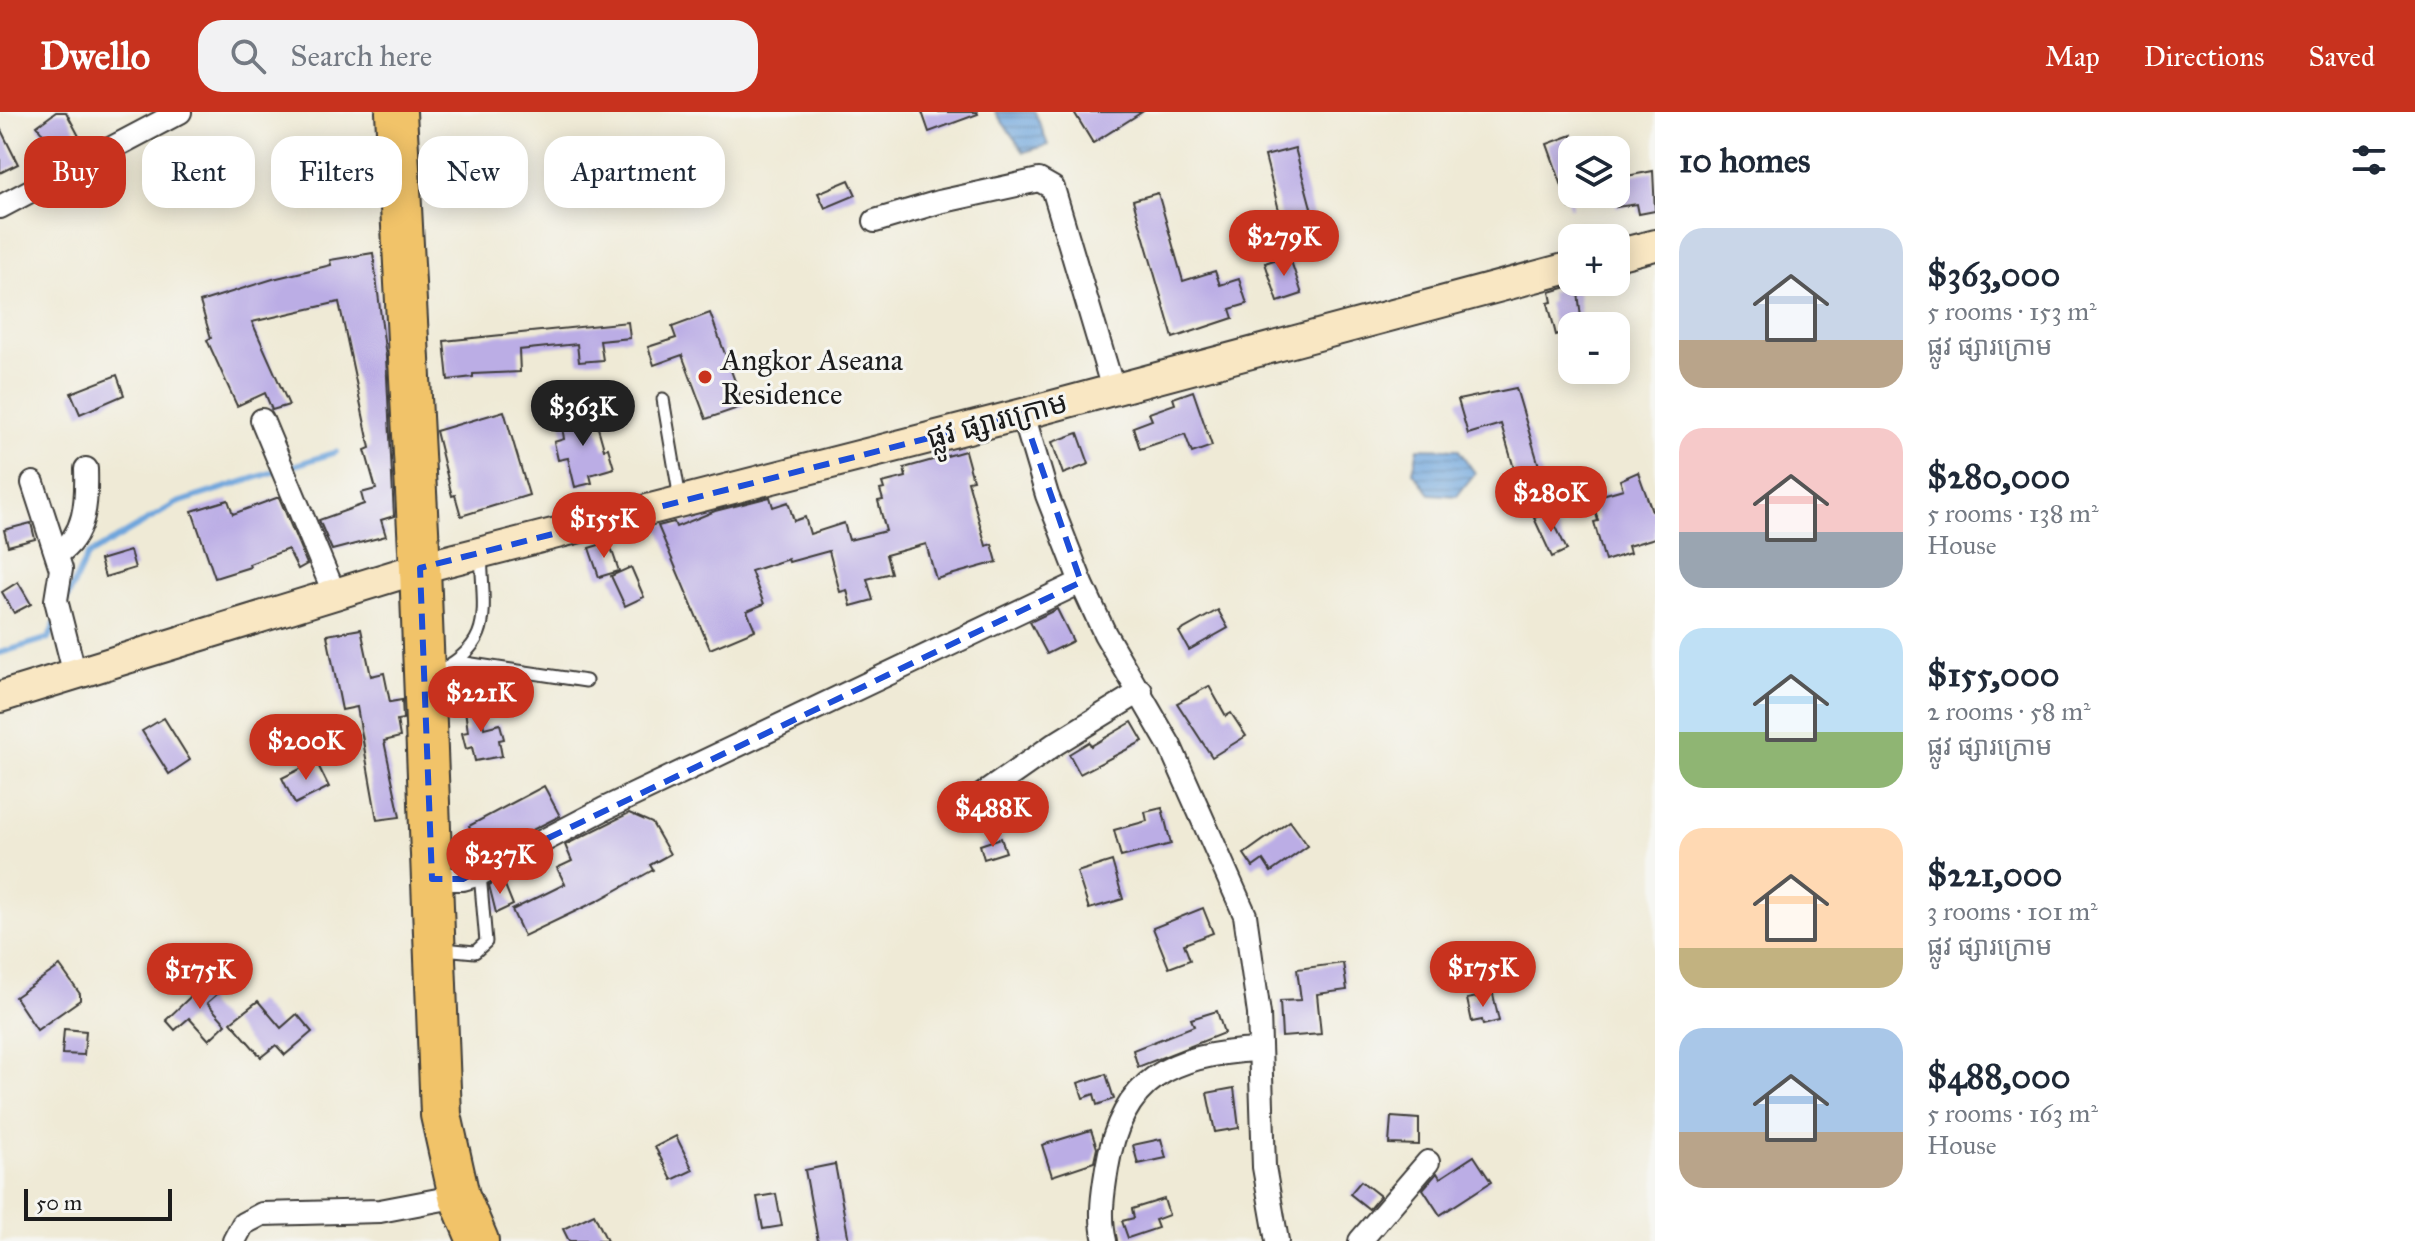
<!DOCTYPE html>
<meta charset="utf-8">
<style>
:root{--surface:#fff;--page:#f2f2f3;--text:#1f2937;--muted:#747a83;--accent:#c8321e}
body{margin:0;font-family:"IM FELL Great Primer","Noto Sans Khmer",serif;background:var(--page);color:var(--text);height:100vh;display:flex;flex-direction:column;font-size:30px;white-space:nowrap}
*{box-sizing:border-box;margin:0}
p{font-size:26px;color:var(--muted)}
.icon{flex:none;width:44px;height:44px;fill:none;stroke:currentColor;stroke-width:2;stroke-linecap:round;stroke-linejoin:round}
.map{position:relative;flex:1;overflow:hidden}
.side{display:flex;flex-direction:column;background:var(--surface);width:760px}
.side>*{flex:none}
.banner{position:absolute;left:24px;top:24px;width:760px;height:72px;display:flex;gap:16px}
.fabs{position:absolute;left:1558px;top:24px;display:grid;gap:16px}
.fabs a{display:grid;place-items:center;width:72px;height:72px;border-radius:16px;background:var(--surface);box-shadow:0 4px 20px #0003;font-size:40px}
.scale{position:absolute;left:24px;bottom:20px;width:148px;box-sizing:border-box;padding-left:8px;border:4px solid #1c1c1c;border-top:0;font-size:22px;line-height:28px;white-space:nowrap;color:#1c1c1c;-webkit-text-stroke:6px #f6f6f2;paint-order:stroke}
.price{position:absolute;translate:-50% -68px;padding:0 18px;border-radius:28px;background:var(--accent);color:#fff;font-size:26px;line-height:52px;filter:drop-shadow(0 2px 4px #0008)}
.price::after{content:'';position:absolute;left:50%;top:48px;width:24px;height:18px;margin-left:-12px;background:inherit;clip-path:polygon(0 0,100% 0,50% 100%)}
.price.on{background:#222;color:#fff}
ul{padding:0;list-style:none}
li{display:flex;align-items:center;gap:24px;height:200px;padding:0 24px}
li span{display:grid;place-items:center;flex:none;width:224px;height:160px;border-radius:24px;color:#555}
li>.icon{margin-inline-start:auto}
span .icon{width:96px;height:96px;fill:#fffc;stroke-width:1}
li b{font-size:34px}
h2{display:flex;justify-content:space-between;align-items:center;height:96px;padding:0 24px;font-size:34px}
.pill{padding:0 28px;border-radius:24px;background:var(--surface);box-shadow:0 4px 20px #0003;font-size:28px;line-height:72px}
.pill.on{background:var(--accent);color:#fff}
header{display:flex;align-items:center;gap:48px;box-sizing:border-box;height:112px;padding:0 40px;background:var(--accent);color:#fff}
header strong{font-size:38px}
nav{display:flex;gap:44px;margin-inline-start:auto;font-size:28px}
.search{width:560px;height:72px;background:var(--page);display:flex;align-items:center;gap:20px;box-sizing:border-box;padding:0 28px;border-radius:24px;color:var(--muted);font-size:30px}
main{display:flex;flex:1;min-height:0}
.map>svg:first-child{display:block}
</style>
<header>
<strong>Dwello</strong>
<div class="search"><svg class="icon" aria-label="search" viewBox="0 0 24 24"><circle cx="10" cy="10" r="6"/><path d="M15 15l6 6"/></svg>Search here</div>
<nav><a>Map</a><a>Directions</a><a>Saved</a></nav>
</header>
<main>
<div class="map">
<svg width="1655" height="1129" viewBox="0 0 1655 1129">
<defs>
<pattern id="water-rules" width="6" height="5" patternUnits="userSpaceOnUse" patternTransform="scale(2)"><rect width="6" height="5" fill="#6ea5dc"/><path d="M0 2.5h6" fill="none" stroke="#5a86b2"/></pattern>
</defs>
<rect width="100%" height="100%" fill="#f6f6f2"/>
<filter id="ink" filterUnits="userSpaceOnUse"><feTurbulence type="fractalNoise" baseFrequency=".0125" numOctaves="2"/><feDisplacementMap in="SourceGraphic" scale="16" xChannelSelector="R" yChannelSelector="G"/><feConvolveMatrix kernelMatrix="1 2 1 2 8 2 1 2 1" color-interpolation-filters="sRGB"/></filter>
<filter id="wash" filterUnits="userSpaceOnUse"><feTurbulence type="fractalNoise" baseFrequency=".006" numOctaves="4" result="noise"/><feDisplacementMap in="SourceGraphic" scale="32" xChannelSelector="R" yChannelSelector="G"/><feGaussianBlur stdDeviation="1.8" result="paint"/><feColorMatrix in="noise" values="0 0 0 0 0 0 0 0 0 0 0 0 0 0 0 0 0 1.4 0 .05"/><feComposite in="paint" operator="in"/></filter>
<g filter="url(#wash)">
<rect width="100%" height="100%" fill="#efead6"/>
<!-- water -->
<g fill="url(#water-rules)" stroke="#45607c" stroke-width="2">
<path d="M995,0H1035L1048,33L1024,40Z"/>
<path d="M1418,336L1458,337L1475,361L1457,384L1430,382L1413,360Z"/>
</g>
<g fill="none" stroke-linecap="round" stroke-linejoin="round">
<!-- stream -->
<g stroke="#6ea5dc" stroke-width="6">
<path d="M65,491L87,444L177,391L336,340"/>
<path d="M0,541L49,526L55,512"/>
</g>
</g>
<g id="blocks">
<!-- building -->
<g fill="#bbade5">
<path d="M56,0H66L80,26L58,42L37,14Z"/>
<path d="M922,0H977L978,2L929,20Z"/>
<path d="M1074,0H1142L1093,31Z"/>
<path d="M0,16L18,52L0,61Z"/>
<path d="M1572,23V96H1570L1547,32Z"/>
<path d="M1295,36L1320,129L1289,137L1265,44Z"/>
<path d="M1653,59L1655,99L1639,102L1637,92L1616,95V66Z"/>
<path d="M849,68L856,83L825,96L818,81Z"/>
<path d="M1158,81L1183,169L1215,159L1220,173L1239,167L1247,192L1230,197L1233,206L1173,226L1133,88Z"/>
<path d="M373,141L386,245L394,404L381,408L386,424L332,438L319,408L364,392L361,381L376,377L365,338L370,336L339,190L252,210L289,293L272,298L265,281L237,294L207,228L211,226L200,190L273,167L331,153L330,148Z"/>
<path d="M1289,143L1302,182L1278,190L1265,151Z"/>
<path d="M1577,172L1582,214H1572V219L1556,223L1548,191L1552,190L1550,180Z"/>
<path d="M710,201L744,294L706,307L682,243L654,253L648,235L676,226L672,215Z"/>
<path d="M628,210L630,226L600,229L603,248L579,250L577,232L519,238L520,260L473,262V265L448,268L444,229Z"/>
<path d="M117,263L124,283L80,302L71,281Z"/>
<path d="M1516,276L1542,364V371L1520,377L1501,312L1468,322L1458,288Z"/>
<path d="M1193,279L1212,334L1192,341L1185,322L1140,337L1133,315L1152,308L1149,301L1175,292L1173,286Z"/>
<path d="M593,298L604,337L608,336L614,356L590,363L592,371L575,375L568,346L558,348L554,330L564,327L561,307Z"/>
<path d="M504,299L529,383L461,404L455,383L452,384L436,319Z"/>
<path d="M1078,321L1089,352L1063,362L1052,330Z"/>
<path d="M965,339L973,368L968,369L986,434L992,432L997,450L936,467L926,432L886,443L891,461L867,467L873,488L851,494L847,478L840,480L829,439L789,450L788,447L751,459L764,492L747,499L755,518L710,537L658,414L674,410L676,415L715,399L770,385L773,395L788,390L794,409L805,405L810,422L844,411L849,428L886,419L878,389L883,388L880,378L884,377L882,371L906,365L904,356Z"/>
<path d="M1638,360L1652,399L1655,398V426L1628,434L1630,441L1605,449L1594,410L1598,409L1592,386L1623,377L1620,368Z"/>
<path d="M279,385L307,452L298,457L288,437L249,452L250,455L215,466L192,399L228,388L233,402Z"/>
<path d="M1549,400L1567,438L1552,445L1534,406Z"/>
<path d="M31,411L35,427L8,434L4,418Z"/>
<path d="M609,430L619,459L599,465L589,436Z"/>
<path d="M130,439L135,456L105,465L100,448Z"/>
<path d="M631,455L644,485L625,494L611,464Z"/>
<path d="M18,470L31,492L14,501L2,480Z"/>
<path d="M1057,497L1073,529L1047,542L1030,510Z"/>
<path d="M1218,498L1228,516L1189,538L1179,520Z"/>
<path d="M361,517L371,564L384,561L390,590L402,588L403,607L397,608L400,625L384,629L400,705L377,708L357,595L342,598L327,523Z"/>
<path d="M1209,574L1226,604L1231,601L1246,624L1212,645L1177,591Z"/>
<path d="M480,588L484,616L500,612L504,627L499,628L502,644L475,649L472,635L466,637L462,621L468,620L464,590Z"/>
<path d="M164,606L190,648L169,662L142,619Z"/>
<path d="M1132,610L1143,629L1080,662L1069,642L1089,630L1091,634Z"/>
<path d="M316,649L329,675L295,692L282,666Z"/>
<path d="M544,674L560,704L483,743L469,714Z"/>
<path d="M1162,696L1171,732L1121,745L1114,718L1147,709L1145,700Z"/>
<path d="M629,701L652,711L670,742L650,753L653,758L597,789L524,824L512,798L565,772L557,756L572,749L565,733Z"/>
<path d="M1290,709L1308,734L1271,760L1263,748L1253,755L1244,742Z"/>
<path d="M1001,726L1006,740L984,747L980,733Z"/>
<path d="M1112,749L1123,787L1089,797L1077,760Z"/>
<path d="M502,766L513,793L496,801L489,773Z"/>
<path d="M1203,796L1213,821L1184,832L1190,848L1169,856L1153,816Z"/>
<path d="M1343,851L1347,878L1317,882L1321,922L1282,925L1280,889L1301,888L1297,857Z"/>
<path d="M60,854L80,882V888L37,918L15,885Z"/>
<path d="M211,865L222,878L207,891L226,912L209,928L189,906L175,918L166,908Z"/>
<path d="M1493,882L1499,909L1483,913L1482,908L1472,910L1467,887Z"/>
<path d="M258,889L281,916L297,902L312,920L285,943L276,933L261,945L231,910Z"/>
<path d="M1217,899L1224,921L1138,955L1133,938L1194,914L1191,907Z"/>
<path d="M64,917L86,919L84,943L62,942Z"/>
<path d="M1106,962L1114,987L1097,993L1094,982L1083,986L1078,971Z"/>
<path d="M1234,976L1239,1016L1215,1020L1207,981Z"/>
<path d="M1391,1005L1419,1007V1033L1389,1032Z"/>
<path d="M1091,1018L1097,1036L1094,1050L1052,1064L1042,1033Z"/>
<path d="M676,1024L693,1058L672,1068L655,1035Z"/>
<path d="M1161,1027L1166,1046L1138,1052L1133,1033Z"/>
<path d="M1474,1044L1491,1070L1440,1103L1423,1077L1437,1061L1440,1066Z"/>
<path d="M835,1052L849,1129H818L805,1058Z"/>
<path d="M1361,1069L1380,1084L1369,1097L1350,1082Z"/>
<path d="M776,1082L782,1114L763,1117L757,1085Z"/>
<path d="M1164,1087L1169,1103L1155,1108L1158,1116L1128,1126L1122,1109L1134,1106L1132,1097Z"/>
<path d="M594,1102L607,1129H569L563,1117Z"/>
</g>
</g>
</g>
<g filter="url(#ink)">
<use href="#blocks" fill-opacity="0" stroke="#3c3b38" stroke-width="2"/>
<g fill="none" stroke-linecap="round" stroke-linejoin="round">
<defs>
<g id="lane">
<path d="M663,287L680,387"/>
<path d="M459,550L586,569"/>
<path d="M431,563C496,533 483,503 481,441"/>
<path d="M443,837L475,840L486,830L480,762"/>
</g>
<g id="street">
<path d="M0,95L180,0"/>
<path d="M875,109L939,90L1039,68L1053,76L1113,277"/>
<path d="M1023,302L1047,383L1081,470L1105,522L1170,634L1245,803L1259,902L1264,1055L1277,1129"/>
<path d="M262,308L335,483"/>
<path d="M33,371L61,457L56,488L75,563"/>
<path d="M57,442C86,424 87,389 86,357"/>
<path d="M972,690L1055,632L1141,579"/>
<path d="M432,767H463L480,762L604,697L1081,470"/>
<path d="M234,1129L243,1112L262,1102L380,1099L459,1084"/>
<path d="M1105,1129C1099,1105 1103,1080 1107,1056C1121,966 1173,942 1258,938"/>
<path d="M1360,1129L1428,1050"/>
</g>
<g id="secondary">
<path d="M1616,143L1655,133"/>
<path d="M0,585L420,456L1023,302L1572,155"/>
</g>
<path id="highway" d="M396,0L420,456L441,1003L459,1084L478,1129"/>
</defs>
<!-- lane casing -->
<use href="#lane" stroke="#3c3b38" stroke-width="15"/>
<!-- street casing -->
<use href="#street" stroke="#3c3b38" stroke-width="26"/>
<!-- secondary casing -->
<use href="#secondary" stroke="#3c3b38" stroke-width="34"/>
<!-- highway casing -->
<use href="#highway" stroke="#3c3b38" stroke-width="44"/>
<!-- lane -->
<use href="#lane" stroke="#fff" stroke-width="11"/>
<!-- street -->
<use href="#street" stroke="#fff" stroke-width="22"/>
<!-- secondary -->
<use href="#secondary" stroke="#f9e7c3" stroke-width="30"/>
<!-- highway -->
<use href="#highway" stroke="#f1c369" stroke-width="40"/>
</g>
</g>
<!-- marked area -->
<path fill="none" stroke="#1d4ed8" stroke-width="6" stroke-dasharray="16 10" stroke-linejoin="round" d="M1023,302L1081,470L463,767H432L420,456Z"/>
<!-- markers -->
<circle fill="#c8321e" stroke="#f6f6f2" stroke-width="3" cx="705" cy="265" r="8"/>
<g text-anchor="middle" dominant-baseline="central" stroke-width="6" stroke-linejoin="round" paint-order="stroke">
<!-- poi labels -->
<g font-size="30" fill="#1c1c1c" stroke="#f6f6f2" text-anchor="start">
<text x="721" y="248">Angkor Aseana<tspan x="721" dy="34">Residence</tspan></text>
</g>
<!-- street labels -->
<g font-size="30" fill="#1c1c1c" stroke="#f6f6f2">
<text transform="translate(997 308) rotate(-15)">ផ្លូវ ផ្សារក្រោម</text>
</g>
</g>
</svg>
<div class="fabs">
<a><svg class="icon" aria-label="layers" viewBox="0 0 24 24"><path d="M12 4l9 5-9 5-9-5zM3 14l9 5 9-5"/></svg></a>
<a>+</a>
<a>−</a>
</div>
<div class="scale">50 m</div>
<b class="price" style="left:1284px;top:166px">$279K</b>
<b class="price on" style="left:583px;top:336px">$363K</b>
<b class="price" style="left:1551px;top:422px">$280K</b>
<b class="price" style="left:604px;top:448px">$155K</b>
<b class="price" style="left:481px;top:622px">$221K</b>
<b class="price" style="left:306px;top:670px">$200K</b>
<b class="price" style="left:993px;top:737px">$488K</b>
<b class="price" style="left:500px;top:784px">$237K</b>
<b class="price" style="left:1483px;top:897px">$175K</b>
<b class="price" style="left:200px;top:899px">$175K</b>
<div class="banner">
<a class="pill on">Buy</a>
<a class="pill">Rent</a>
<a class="pill">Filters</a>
<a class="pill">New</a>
<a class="pill">Apartment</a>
</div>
</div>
<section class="side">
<h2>10 homes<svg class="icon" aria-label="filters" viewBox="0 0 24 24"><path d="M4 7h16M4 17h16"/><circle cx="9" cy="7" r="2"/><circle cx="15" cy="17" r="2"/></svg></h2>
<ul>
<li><span style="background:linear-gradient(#c9d6e8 70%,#b9a48a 0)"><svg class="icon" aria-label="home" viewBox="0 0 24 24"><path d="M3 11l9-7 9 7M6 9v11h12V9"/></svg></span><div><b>$363,000</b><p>5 rooms · 153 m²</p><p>ផ្លូវ ផ្សារក្រោម</p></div></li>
<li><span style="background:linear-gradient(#f6c9c9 65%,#9aa5b1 0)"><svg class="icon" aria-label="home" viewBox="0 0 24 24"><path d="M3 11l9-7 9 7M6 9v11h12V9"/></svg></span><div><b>$280,000</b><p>5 rooms · 138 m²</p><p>House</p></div></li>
<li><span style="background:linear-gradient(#bfe0f5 65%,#8fb573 0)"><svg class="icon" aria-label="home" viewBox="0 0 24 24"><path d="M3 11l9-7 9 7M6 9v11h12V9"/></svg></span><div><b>$155,000</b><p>2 rooms · 58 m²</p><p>ផ្លូវ ផ្សារក្រោម</p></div></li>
<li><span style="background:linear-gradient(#ffd9b3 75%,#c2b280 0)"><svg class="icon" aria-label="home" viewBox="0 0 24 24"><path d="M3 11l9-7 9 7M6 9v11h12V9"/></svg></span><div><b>$221,000</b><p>3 rooms · 101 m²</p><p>ផ្លូវ ផ្សារក្រោម</p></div></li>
<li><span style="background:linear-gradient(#a9c7e8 65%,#b9a48a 0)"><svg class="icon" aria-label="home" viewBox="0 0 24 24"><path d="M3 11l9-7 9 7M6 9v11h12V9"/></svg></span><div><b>$488,000</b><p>5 rooms · 163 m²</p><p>House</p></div></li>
</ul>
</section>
</main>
